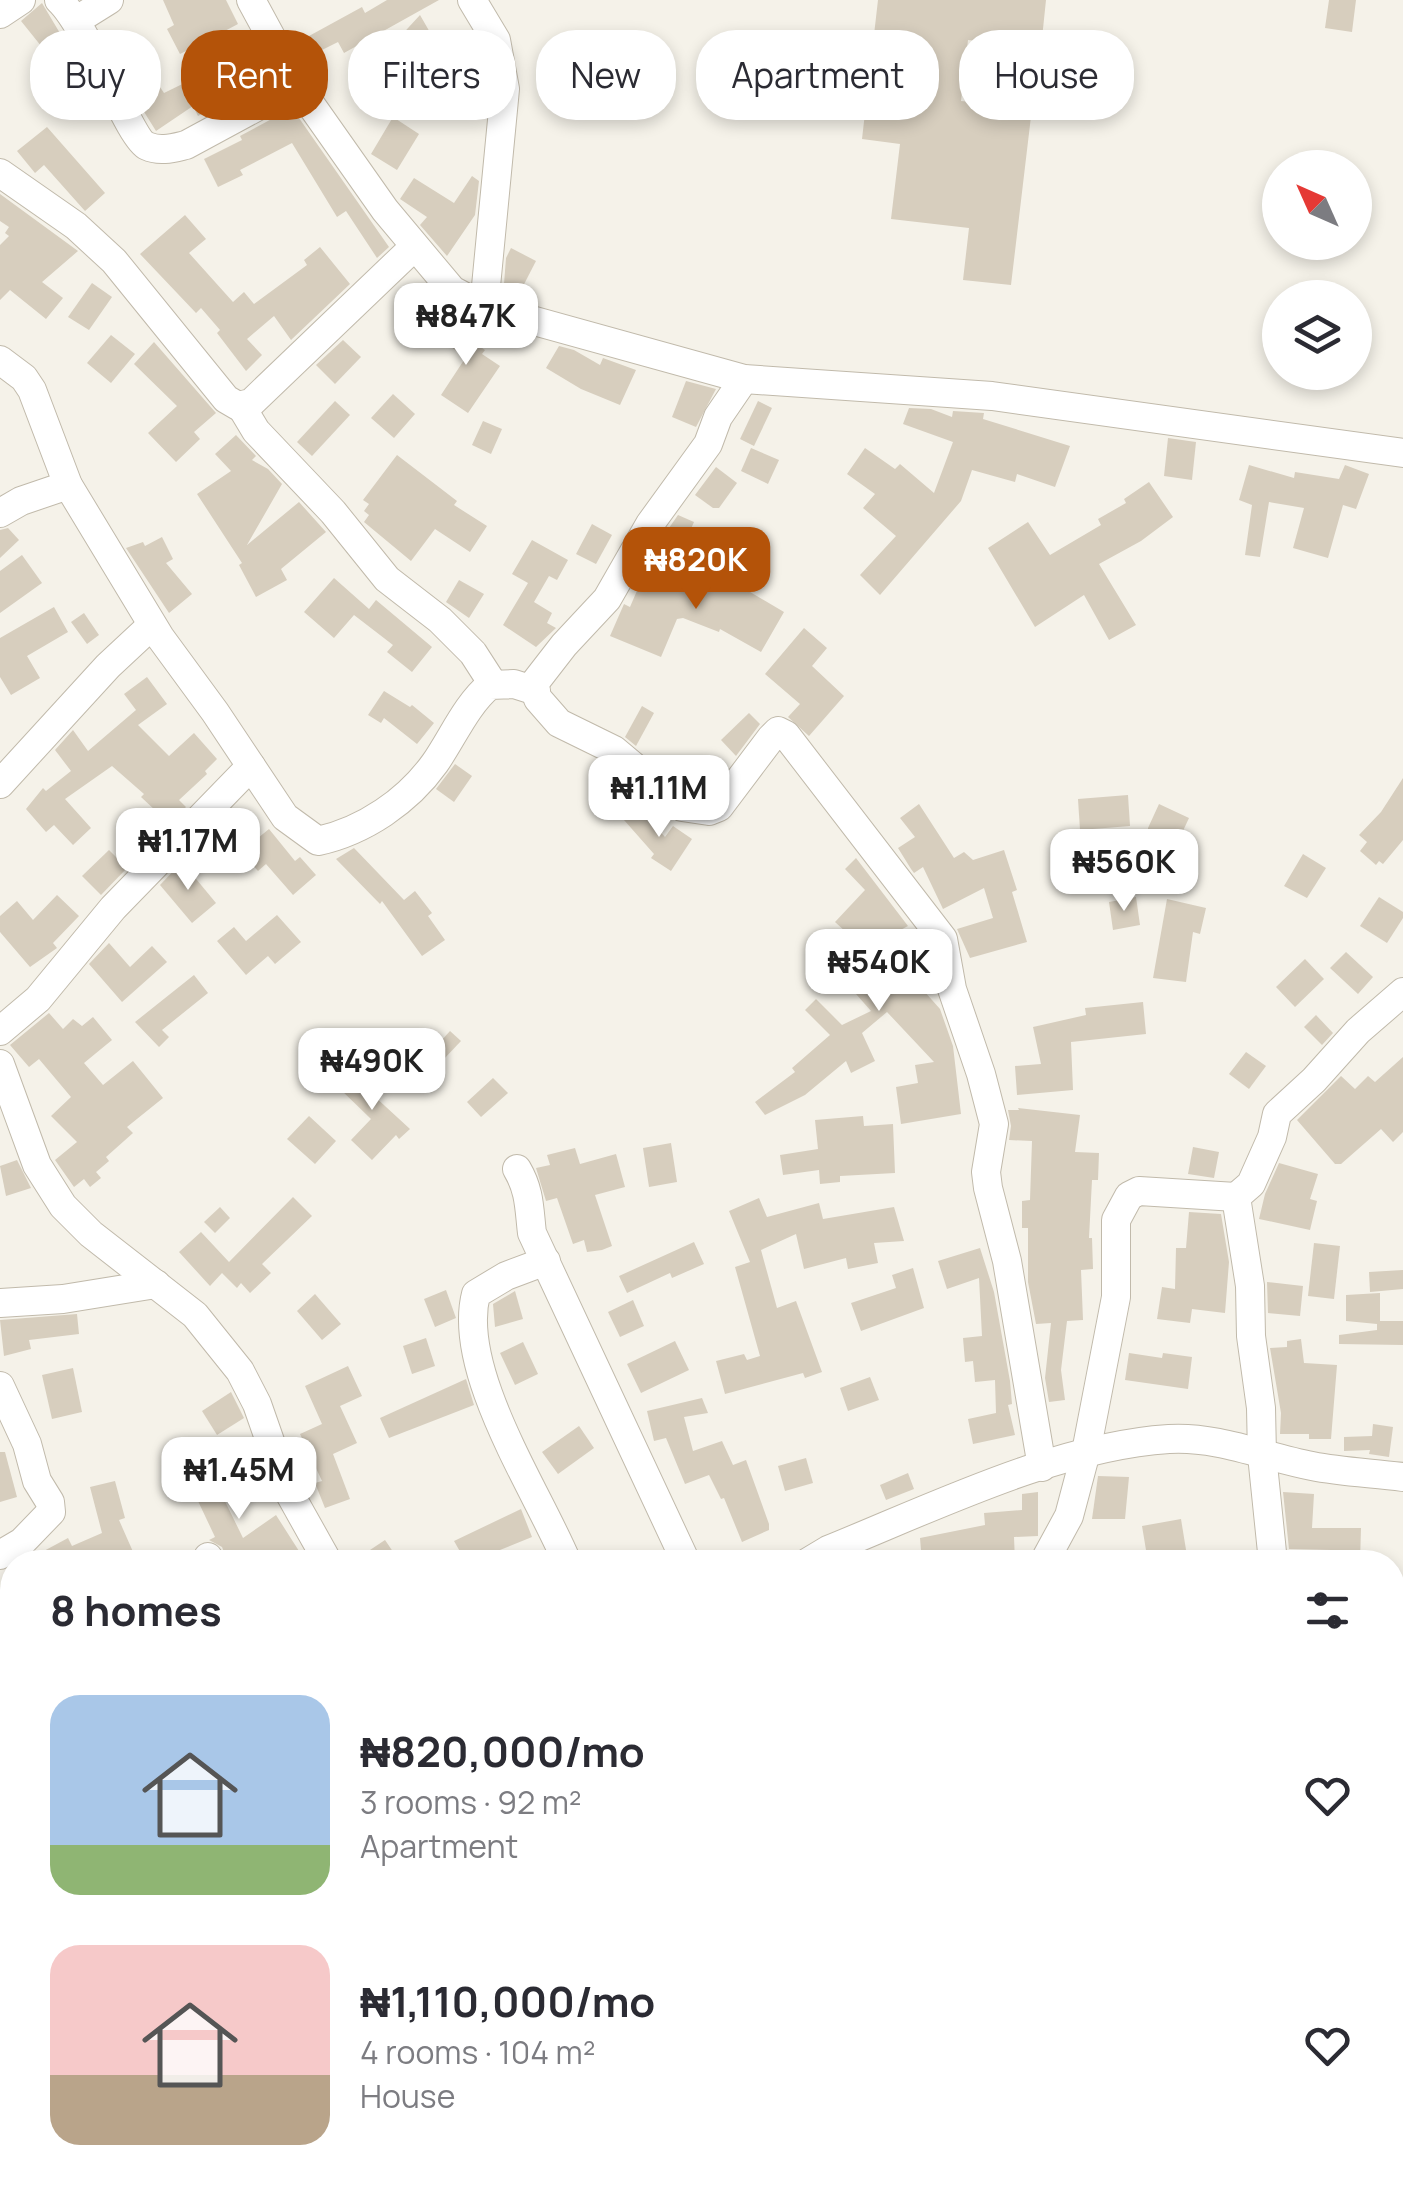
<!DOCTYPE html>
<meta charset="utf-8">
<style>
:root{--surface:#fff;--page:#f2f2f3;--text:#2b2b33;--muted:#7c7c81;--accent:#b45309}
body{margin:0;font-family:Manrope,sans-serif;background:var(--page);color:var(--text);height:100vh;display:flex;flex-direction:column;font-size:38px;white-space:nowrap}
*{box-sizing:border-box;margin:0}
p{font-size:32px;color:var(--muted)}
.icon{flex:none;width:55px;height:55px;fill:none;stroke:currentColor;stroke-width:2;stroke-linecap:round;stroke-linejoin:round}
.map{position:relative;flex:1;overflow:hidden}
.drawer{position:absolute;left:0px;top:1550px;width:1405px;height:640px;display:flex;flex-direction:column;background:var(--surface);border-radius:40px 40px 0 0;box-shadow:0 5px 15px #0003}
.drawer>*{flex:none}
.top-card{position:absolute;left:30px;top:30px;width:1345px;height:90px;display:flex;gap:20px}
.needle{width:65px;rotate:315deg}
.controls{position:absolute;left:1262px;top:150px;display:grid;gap:20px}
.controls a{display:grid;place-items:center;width:110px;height:110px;border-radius:50%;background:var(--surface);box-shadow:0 5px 15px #0003;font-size:50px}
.price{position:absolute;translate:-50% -85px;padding:0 22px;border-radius:20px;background:#fff;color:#222;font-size:32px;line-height:65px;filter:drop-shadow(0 2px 5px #0008)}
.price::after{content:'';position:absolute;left:50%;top:60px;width:30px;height:22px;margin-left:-15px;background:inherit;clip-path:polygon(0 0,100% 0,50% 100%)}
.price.on{background:var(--accent);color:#fff}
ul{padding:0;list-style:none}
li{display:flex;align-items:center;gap:30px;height:250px;padding:0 50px}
li span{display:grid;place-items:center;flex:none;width:280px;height:200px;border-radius:30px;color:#555}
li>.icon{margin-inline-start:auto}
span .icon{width:120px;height:120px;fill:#fffc;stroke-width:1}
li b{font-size:42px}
h2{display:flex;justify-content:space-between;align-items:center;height:120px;padding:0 50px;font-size:42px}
.tag{padding:0 35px;border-radius:40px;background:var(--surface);box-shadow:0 5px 15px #0003;font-size:35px;line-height:90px}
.tag.on{background:var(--accent);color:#fff}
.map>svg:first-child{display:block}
</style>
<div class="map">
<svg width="1403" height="2190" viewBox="0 0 1403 2190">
<rect width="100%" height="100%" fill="#f5f2e9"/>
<!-- building -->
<g fill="#d7cebe">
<path d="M163,0H226L238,24L221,33L249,88L198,116L193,106L156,131L136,99L158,84L164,93L211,70L198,45L180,54L167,29L174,25Z"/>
<path d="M387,0H439L344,53L338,42L318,52L309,36L362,7L365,13Z"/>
<path d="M878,0H1046L1041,48L968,40L961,101L1032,108L1011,285L963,280L969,228L891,219L900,144L862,139Z"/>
<path d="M1329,0H1356L1352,32L1325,28Z"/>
<path d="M42,3L86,77L65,90L49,65L54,62L21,21Z"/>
<path d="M420,15L447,62L475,84L449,118L407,90L380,118L349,89L361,77L368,84L402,49L397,40Z"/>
<path d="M292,108L389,247L377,258L346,211L337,217L292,143L240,170L243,175L218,187L204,159L242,140L240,136Z"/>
<path d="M393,117L419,134L397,170L371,154Z"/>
<path d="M47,127L105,193L85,211L44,165L35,173L17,151Z"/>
<path d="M472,176L479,181L475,215L447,256L420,225L427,217L400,199L414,178L454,203Z"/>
<path d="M0,194L78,251L42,282L63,298L46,319L10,290L0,300V245L9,236L5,233L9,227L0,221Z"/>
<path d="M185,215L206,239L189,253L233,302L244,292L254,304L307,265L304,260L320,247L350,284L291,340L274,316L247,339L262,355L246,371L217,333L220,330L201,308L196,313L140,254Z"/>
<path d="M511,248L536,261L520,292L504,284L506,258Z"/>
<path d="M92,283L112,297L89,330L68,317Z"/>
<path d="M447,317L460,326L457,331L485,350L482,354L500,366L468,413L441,395L466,357L434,336Z"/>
<path d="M111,335L135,354L111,383L87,363Z"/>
<path d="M343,340L361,357L335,384L316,365Z"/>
<path d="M154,342L216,413L194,432L200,439L176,462L148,433L177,406L134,364Z"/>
<path d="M559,346L574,350L600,365L603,358L636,370L620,405L581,389L546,368Z"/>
<path d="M686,381L716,389L696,427L672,417Z"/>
<path d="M393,394L415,414L394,438L371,418Z"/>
<path d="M335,401L350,415L312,456L297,442Z"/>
<path d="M758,401L772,408L754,446L740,439Z"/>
<path d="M909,408L931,409L952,417L953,411L984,413L983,419L1070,446L1055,487L1017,474L1015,482L972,470L961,501L880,595L860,575L896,536L863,508L875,494L847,474L865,448L895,469L900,464L934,493L953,442L903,424Z"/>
<path d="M483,421L502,429L491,454L472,445Z"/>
<path d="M236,435L256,456L252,460L268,469L282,484L247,545L299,502L326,532L281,569L287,580L256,597L239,565L242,563L197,494L231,471L215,454Z"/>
<path d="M1168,438L1196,442L1192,480L1164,476Z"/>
<path d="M751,448L779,460L768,484L741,471Z"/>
<path d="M397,455L457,501L454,505L487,526L470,552L435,529L411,561L364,522L369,515L364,511L369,504L363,500Z"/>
<path d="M1249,465L1294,478L1295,472L1339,479L1345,465L1369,474L1356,509L1343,505L1328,558L1293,548L1304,508L1269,502L1260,557L1245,555L1252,505L1239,500Z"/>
<path d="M716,467L737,483L719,508H713L695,495Z"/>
<path d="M1149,482L1173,517L1141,541L1099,564L1136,625L1109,640L1084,595L1035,627L988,548L1028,522L1050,555L1101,525L1098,519L1126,503L1124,499Z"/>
<path d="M678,515L694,522L681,551L660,541Z"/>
<path d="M592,524L612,535L596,564L576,554Z"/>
<path d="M8,528L19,540L0,558V530Z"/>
<path d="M162,537L173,559L166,563L192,594L169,613L126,548L143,542L145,546Z"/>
<path d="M532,540L568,560L557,580L549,576L534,602L552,613L547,623L556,628L536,647L503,625L528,583L512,574Z"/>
<path d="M22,555L42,583L0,613V571Z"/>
<path d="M718,564L744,575L740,586L784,612L761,652L720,629L719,632L683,618L677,619L661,657L610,636L624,604L630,607L645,572L703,597Z"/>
<path d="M334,578L369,609L376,600L432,647L412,672L387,652L393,645L354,615L334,638L304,612Z"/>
<path d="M459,580L484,594L469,618L446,602Z"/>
<path d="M54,607L68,632L27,656L40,678L11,695L0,677V638Z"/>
<path d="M84,613L99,635L87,644L71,622Z"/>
<path d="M804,628L827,648L812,666L844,696L809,736L788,717L800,704L765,674Z"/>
<path d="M147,677L167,704L138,725L169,756L194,733L217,759L205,771L207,774L179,800L186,807L170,824L141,797L144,794L112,766L65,799L91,828L73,845L54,825L46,832L26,809L43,788L46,791L71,771L55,750L73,730L88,751L136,710L124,694Z"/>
<path d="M384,691L410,707L412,705L434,723L417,744L384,718L381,723L368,715Z"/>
<path d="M642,706L654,713L636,746L625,737Z"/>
<path d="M749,713L760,724L736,756L721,740Z"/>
<path d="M455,764L472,776L454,802L436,789Z"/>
<path d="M1403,778V840L1383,864L1379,861L1376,865L1360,851L1367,842L1359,835L1381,812Z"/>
<path d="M1128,795L1130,826L1080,830L1078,799Z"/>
<path d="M919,804L954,858L964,852L973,860L1004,850L1017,890L1012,892L1027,942L970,958L957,929L993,918L984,888L943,909L923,867L914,873L911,869L898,848L915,837L900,818Z"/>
<path d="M1159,804L1189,818L1174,850V878H1147L1148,828Z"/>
<path d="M638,807L665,837L673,826L692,839L671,871L651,858L654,854L624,820Z"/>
<path d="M269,829L295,861L300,857L316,875L293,895L266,864L258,871L241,852Z"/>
<path d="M354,848L404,900L415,891L432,913L428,916L445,940L422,956L382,901L380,904L336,859Z"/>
<path d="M109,850L127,868L101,895L82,876Z"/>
<path d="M1303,854L1326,868L1307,898L1284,886Z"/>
<path d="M856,858L908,926L878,942L881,950L902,944L930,987L924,991L940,1009L953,1046L961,1114L901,1124L896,1087L918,1083L915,1065L934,1062L887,1012L862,1033L875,1061L851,1073L846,1061L805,1095L765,1115L755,1102L795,1072L792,1068L830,1035L805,1010L816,999L842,1025L871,1011L834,969L849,956L836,944L847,933L835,922L865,890L845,869Z"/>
<path d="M182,862L216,903L192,923L160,885Z"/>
<path d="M57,895L79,916L53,943L57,948L30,967L0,932V916L17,901L33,920Z"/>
<path d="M1136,897L1140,925L1113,930L1109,902Z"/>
<path d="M1379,897L1403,912V918L1387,943L1360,926Z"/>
<path d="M1167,899L1206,908L1200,934L1193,932L1186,982L1153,978Z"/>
<path d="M277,915L301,942L275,964L268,956L246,975L217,941L234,927L246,941Z"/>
<path d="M109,943L130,967L152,946L167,962L122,1002L89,964Z"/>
<path d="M1346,952L1373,977L1358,994L1330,968Z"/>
<path d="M1305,959L1324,979L1295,1007L1276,987Z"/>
<path d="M194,975L208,993L162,1030L169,1037L159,1047L135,1022Z"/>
<path d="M1143,1002L1146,1034L1071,1042L1073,1090L1017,1095L1015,1066L1041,1064L1033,1027L1086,1015L1085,1008Z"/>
<path d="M49,1013L63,1029L73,1019L82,1026L93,1017L112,1040L84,1063L103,1085L133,1061L163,1098L127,1127L133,1133L106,1157L109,1161L96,1172L101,1178L90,1187L84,1179L74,1187L55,1160L77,1142L51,1116L71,1097L39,1059L29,1067L10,1045Z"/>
<path d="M1316,1015L1333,1033L1322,1045L1304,1027Z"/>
<path d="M450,1031L461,1041L443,1060L432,1051Z"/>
<path d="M1246,1052L1266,1066L1249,1089L1229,1074Z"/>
<path d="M1403,1057V1132L1393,1142L1381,1129L1341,1164H1335L1297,1120L1341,1076L1355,1089L1368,1076L1375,1082Z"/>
<path d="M361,1064L383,1086L373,1095L410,1129L399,1139L396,1135L372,1160L351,1140L371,1119L338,1087Z"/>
<path d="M493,1078L508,1093L481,1117L467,1102Z"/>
<path d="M1018,1108L1080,1115L1075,1152L1099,1153L1098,1180H1092L1089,1238H1092L1093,1269L1081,1270L1083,1320L1067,1321L1061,1370L1065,1400L1049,1402L1045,1378L1051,1323L1036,1324L1028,1282V1228H1022V1201L1030,1200L1032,1141L1009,1140L1011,1126L1008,1110H1019Z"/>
<path d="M309,1116L336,1141L315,1164L287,1139Z"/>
<path d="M863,1116L864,1126L893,1124L895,1173L840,1176V1182L820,1184L819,1170L783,1175L780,1155L818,1149L815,1120Z"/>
<path d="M671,1143L677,1182L649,1187L643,1148Z"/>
<path d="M1193,1147L1219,1152L1214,1178L1188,1174Z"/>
<path d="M575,1148L580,1164L616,1154L625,1187L595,1195L612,1246L602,1250L587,1252L584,1240L573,1244L557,1198L546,1201L536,1168L550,1165L547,1155Z"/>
<path d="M17,1160L31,1188L6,1196L0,1166Z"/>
<path d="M1279,1163L1318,1174L1310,1199L1317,1201L1310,1230L1259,1219L1265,1194Z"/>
<path d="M293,1197L312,1216L262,1264L271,1273L250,1293L241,1283L237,1288L222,1273L210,1286L179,1252L201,1232L229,1262Z"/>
<path d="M759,1198L767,1217L819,1203L823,1219L894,1207L904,1241L874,1243L878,1263L848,1269L846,1258L804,1269L796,1234L761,1250L777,1308L796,1301L822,1372L805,1378L803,1373L725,1394L716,1361L744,1354L747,1360L760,1356L735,1267L750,1262L729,1211Z"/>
<path d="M220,1207L230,1218L215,1233L204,1222Z"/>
<path d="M1189,1212L1221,1214L1229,1262L1225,1313L1192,1309L1190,1323L1157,1319L1162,1287L1175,1289L1176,1248H1186Z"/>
<path d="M694,1242L704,1264L672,1278L670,1273L627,1293L619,1276Z"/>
<path d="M1314,1243L1340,1246L1334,1299L1308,1296Z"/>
<path d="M980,1248L994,1292L1010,1381L1012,1404L1008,1405L1015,1435L973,1444L968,1419L996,1413L995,1380L975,1382L973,1361L965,1362L963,1338L982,1336L979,1278L947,1289L938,1261Z"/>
<path d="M913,1268L924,1308L861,1331L851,1303L896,1288L892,1275Z"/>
<path d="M1403,1270V1289L1370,1292L1369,1272Z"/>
<path d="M1267,1282L1303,1286L1300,1316L1268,1313Z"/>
<path d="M446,1290L456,1318L435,1327L424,1299Z"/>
<path d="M515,1291L523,1319L495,1327L493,1304Z"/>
<path d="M1380,1293V1321H1403V1345L1339,1344V1335L1377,1330V1324L1346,1321V1295Z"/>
<path d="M315,1294L341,1324L322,1340L297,1311Z"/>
<path d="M633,1300L644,1326L620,1337L608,1312Z"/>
<path d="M77,1314L79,1334L29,1340L31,1349L4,1356L0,1320Z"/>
<path d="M426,1338L435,1366L412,1374L403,1346Z"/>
<path d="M1301,1339L1304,1363L1337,1365L1331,1439H1309V1434H1280L1281,1413L1270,1348L1287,1347V1341Z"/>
<path d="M675,1341L689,1370L641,1393L627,1364Z"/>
<path d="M523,1342L538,1374L515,1385L500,1353Z"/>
<path d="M1129,1353L1162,1358L1163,1353L1192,1357L1188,1389L1125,1380Z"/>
<path d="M348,1366L362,1396L340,1406L357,1443L333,1454L350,1499L325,1508L315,1483L322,1481L300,1434L322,1424L305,1386Z"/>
<path d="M73,1368L82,1412L52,1419L42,1375Z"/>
<path d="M870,1377L879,1400L848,1411L840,1388Z"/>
<path d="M466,1379L474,1405L389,1438L380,1418Z"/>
<path d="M231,1392L244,1418L217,1435L202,1411Z"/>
<path d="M702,1398L708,1413L684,1417L693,1451L722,1441L733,1465L746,1460L769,1524V1530L742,1542L724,1498L721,1499L709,1475L685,1484L666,1438L654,1441L647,1411Z"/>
<path d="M1373,1424L1393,1427L1389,1457L1369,1454L1370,1450L1344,1451V1437L1372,1436Z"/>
<path d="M579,1426L594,1448L558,1474L542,1452Z"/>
<path d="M0,1452H5L17,1497L0,1502Z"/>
<path d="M222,1456L228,1487L219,1489L243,1538L276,1515L306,1562H228L222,1547L209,1540L215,1537L198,1501L191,1462Z"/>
<path d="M806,1458L813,1483L785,1491L778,1466Z"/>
<path d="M908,1473L914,1489L886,1500L880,1485Z"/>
<path d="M1098,1476L1129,1477L1125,1519H1092Z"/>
<path d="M115,1481L125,1518L119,1520L134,1554L115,1562H48L42,1552L68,1538L72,1546L102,1533L90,1487Z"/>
<path d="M1038,1492V1536L1014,1537L1015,1562H922L920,1538L985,1525L984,1513L1022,1510V1494Z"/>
<path d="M1283,1492L1314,1494L1312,1528H1361L1360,1562H1331V1550L1289,1549Z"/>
<path d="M521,1509L532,1537L495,1552L480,1562H466L454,1541Z"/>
<path d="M1181,1519L1188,1562H1148L1142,1526Z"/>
<path d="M385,1540L400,1562H352Z"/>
</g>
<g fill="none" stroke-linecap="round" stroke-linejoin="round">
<defs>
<g id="minor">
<path d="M59,0C88,27 130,139 147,146C160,152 173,148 186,145L297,85"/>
<path d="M251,0L297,85L385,210L452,290L484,307L744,379L992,396L1403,453"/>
<path d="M472,0L496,40L505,89L484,307"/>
<path d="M0,14L21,0"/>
<path d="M77,20L109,0"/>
<path d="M0,173L76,226L114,261L226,399L238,406L251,403L414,247"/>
<path d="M0,360L24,378L32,390L68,485L160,637L215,712L285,817L318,841C364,831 408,801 435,763C453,737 466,705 490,685L514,684L536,691"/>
<path d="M744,379L718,417L708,444L650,524L607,599L564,645L533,685L538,699L559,723L614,750L682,807L709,811L719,807L771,738L778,731L786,735L943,939L952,989L981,1074L994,1124L986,1172L988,1188L1007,1261L1042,1467"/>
<path d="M241,406L256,431L333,512L387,579L440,620L473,653L493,684"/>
<path d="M0,513L21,501L68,485"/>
<path d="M0,784L108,666L152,625"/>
<path d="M0,1031L38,999L113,908L251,766"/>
<path d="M0,1064L37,1165L63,1206L91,1234L195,1315L240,1371L257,1404L286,1487L328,1562"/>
<path d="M517,1169C530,1191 529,1208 532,1233L686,1562"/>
<path d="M546,1261L506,1276L476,1294C456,1371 538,1492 567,1562"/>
<path d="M0,1303L63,1299L156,1284"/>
<path d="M0,1386L27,1444L37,1481L50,1502L51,1512L22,1542L0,1555"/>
<path d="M208,1557L211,1562"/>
<path d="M808,1562L828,1550C932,1508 1057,1446 1169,1439C1218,1436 1265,1457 1312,1466C1341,1472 1373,1473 1403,1477"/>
<path d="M1044,1562L1069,1516L1086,1452L1116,1297V1220L1129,1196L1139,1191L1236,1197"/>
<path d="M1273,1562L1262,1455L1261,1408L1251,1336L1250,1286L1236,1197L1251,1184L1272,1137L1277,1114L1314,1080L1358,1031L1403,992"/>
<path d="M0,1625L12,1655"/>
<path d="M0,1762L12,1758"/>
<path d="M0,1992L12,1991"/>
<path d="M1392,2008L1403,2005"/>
<path d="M160,2178L161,2190"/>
<path d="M432,2178L436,2190"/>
<path d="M594,2178L598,2190"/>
<path d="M855,2190L859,2178"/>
<path d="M1061,2190L1063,2178"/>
</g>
</defs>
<!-- minor casing -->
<use href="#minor" stroke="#c1baab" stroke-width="30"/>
<!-- minor -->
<use href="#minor" stroke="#fff" stroke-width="28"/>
</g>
</svg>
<div class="controls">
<a><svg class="needle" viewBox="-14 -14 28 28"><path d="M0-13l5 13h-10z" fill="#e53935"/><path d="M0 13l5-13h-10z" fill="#7c7c81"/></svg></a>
<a><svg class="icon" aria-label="layers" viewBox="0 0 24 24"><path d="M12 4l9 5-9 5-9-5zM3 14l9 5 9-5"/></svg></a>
</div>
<b class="price" style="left:466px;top:368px">₦847K</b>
<b class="price on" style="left:696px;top:612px">₦820K</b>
<b class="price" style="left:659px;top:840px">₦1.11M</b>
<b class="price" style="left:188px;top:893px">₦1.17M</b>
<b class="price" style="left:1124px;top:914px">₦560K</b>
<b class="price" style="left:879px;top:1014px">₦540K</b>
<b class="price" style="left:372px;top:1113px">₦490K</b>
<b class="price" style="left:239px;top:1522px">₦1.45M</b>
<div class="top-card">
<a class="tag">Buy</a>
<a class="tag on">Rent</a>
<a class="tag">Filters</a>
<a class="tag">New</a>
<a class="tag">Apartment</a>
<a class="tag">House</a>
</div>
<section class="drawer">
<h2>8 homes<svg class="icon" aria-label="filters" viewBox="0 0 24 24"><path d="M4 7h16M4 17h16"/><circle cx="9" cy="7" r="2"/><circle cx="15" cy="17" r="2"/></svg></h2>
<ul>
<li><span style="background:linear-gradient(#a9c7e8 75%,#8fb573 0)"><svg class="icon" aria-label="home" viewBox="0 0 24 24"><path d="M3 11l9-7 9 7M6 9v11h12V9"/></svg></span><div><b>₦820,000/mo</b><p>3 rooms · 92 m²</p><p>Apartment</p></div><svg class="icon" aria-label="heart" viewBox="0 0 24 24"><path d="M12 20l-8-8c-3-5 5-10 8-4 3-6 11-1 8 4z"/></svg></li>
<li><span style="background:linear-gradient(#f6c9c9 65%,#b9a48a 0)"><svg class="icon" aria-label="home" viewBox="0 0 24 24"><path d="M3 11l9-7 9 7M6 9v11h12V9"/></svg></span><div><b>₦1,110,000/mo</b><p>4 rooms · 104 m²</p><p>House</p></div><svg class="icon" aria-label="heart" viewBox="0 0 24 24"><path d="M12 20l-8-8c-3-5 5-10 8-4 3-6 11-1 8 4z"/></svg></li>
</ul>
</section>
</div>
